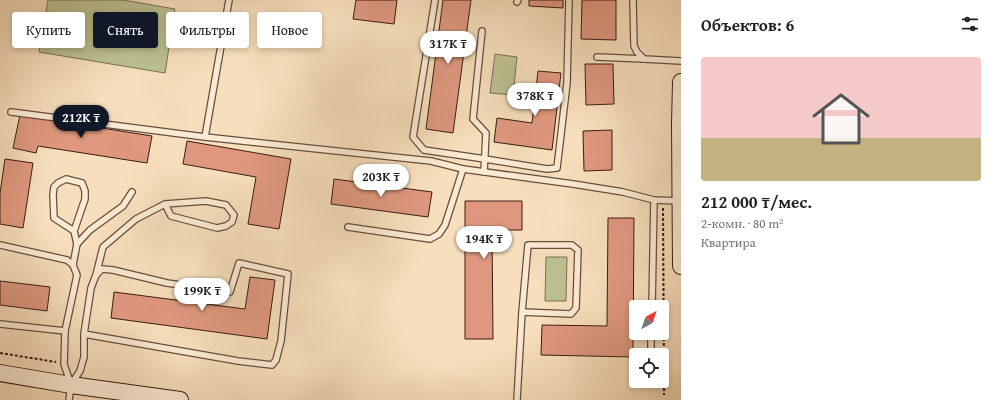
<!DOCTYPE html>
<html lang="ru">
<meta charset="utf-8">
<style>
:root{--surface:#fff;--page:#f6f6f6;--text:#222;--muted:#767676;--line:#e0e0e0;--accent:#111827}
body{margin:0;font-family:"Gentium Book Plus",serif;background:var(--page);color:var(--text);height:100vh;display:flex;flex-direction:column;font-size:15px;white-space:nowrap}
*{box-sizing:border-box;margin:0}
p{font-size:13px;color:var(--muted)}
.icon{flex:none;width:22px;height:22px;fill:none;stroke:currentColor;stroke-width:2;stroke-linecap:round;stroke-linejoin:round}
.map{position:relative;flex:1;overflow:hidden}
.panel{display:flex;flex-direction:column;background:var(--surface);width:320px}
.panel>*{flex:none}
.top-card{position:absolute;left:12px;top:12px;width:380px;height:36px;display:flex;gap:8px}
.needle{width:26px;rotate:40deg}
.tools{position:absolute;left:629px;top:300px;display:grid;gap:8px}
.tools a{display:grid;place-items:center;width:40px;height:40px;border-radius:4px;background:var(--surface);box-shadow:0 2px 6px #0003;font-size:20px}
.price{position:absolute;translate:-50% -34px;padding:0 9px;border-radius:14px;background:#fff;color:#222;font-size:13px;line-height:26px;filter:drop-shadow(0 1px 2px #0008)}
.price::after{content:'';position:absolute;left:50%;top:24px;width:12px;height:9px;margin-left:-6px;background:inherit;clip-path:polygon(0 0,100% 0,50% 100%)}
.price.current{background:var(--accent);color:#fff}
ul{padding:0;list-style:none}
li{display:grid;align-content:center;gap:8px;height:212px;padding:0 20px}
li+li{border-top:1px solid var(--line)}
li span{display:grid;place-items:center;height:124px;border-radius:4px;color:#555}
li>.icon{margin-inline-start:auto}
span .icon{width:72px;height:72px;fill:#fffc;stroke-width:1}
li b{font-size:17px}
h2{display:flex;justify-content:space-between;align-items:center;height:48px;padding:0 20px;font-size:17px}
.tag{padding:0 14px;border-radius:4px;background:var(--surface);box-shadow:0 2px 6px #0003;font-size:14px;line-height:36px}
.tag.current{background:var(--accent);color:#fff}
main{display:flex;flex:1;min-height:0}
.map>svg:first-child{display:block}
</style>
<main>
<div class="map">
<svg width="681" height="400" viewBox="0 0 681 400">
<rect width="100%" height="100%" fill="#f7debc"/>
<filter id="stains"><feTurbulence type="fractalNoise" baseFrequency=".005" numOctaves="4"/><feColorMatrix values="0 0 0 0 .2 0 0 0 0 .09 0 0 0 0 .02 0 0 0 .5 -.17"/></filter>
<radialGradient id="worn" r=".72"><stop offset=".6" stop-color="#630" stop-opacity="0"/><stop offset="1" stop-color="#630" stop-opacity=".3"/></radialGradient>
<!-- green -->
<g fill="#bcc191" stroke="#7a6f52">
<path d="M48,0H123L175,9L165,73L39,52Z"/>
<path d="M495,54L517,57L513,95L490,93Z"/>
<path d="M546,257H567L566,301H545Z"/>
</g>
<!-- building -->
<g fill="#df987e" stroke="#381d14">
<path d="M356,0H397L394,24L353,19Z"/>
<path d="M443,0H471L453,133L426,129Z"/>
<path d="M529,0H563V8L529,6Z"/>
<path d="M582,0H616V40L581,39Z"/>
<path d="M585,64H613L614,104L586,105Z"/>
<path d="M538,71L561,73L552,150L494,142L497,118L532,123Z"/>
<path d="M20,115L152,136L147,163L38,146L36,153L13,148Z"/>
<path d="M612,130V170L584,171L583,131Z"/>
<path d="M187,141L291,159L279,229L248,224L256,177L183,164Z"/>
<path d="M5,159L33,163L23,228L0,224V193Z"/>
<path d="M334,179L432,192L428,217L331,204Z"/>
<path d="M465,201H522V230H492L493,339H465Z"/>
<path d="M608,218H634L633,357L541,355L542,325L607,326Z"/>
<path d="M250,277L275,280L267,339L111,318L114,292L245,309Z"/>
<path d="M0,281L50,287L47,311L0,305Z"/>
</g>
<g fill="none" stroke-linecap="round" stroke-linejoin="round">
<defs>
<g id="lane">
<path d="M229,0L205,137L431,161L463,169L573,184L623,192L654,200L679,201"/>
<path d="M435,0L413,137L424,150L485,159L547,169L557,168L567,83L569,0"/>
<path d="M633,0L634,46L637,52L644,59L681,61"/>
<path d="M517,2L518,0"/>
<path d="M482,31L473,119L486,133L484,172"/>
<path d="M597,57L644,59"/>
<path d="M11,112L205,137"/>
<path d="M348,227L430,239L439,234L445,225L463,169"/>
<path d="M77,244L90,230L123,206L132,192"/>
<path d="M0,245L67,260L73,265L77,275L65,331L64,364L71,385L69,400"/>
<path d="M73,265L77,244L74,231L85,199V191L82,183L66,179L58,183L54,187L53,195L54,218L74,231"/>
<path d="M96,275L103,247L136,219L165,204L206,201L226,205L234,215L232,222L226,226L217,228L171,216L165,204"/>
<path d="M652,307L654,200"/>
<path d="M0,324L65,331"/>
<path d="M651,355V333"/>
<path d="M662,380H664"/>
<path d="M72,383L80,371L84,357V334L91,288L96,275L102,269L113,270L167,283L230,292L239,263L288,274L281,341L276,360L272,365L238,361L84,334"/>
<path d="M517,400L522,312L528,245H572L578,250L576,308L571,314L522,312"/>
</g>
<g id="secondary">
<path d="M681,82L680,124L681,266"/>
<path d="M0,373L71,385L180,400"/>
</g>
</defs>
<!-- lane casing -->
<use href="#lane" stroke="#684d3e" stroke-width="8"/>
<!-- secondary casing -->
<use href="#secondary" stroke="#381d14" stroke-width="18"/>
<!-- path -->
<g stroke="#381d14" stroke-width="2" stroke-dasharray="3 2" stroke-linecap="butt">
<path d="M663,208L664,372"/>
<path d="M0,353L56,362"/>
<path d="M664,388V395"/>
</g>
<!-- lane -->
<use href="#lane" stroke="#faead3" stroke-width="5.5"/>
<!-- secondary -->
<use href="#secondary" stroke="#faead3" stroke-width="16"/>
</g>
<rect width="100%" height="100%" filter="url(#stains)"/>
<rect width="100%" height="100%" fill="url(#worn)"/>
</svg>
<div class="tools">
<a><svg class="needle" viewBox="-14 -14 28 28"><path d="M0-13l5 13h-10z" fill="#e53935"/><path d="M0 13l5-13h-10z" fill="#767676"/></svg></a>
<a><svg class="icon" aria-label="locate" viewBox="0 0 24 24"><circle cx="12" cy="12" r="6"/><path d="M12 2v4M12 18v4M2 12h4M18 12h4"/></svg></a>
</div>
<b class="price" style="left:448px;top:65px">317K ₸</b>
<b class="price" style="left:535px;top:117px">378K ₸</b>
<b class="price current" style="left:81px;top:139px">212K ₸</b>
<b class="price" style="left:381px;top:198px">203K ₸</b>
<b class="price" style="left:484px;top:260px">194K ₸</b>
<b class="price" style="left:202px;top:312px">199K ₸</b>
<div class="top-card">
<a class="tag">Купить</a>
<a class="tag current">Снять</a>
<a class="tag">Фильтры</a>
<a class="tag">Новое</a>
</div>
</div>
<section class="panel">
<h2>Объектов: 6<svg class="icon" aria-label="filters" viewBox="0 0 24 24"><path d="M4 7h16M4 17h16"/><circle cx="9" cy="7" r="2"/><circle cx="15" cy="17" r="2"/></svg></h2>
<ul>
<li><span style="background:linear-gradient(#f6c9c9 65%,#c2b280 0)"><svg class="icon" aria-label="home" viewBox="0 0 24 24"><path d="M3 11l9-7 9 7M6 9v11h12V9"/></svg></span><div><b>212 000 ₸/мес.</b><p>2-комн. · 80 m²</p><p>Квартира</p></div></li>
</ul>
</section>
</main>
